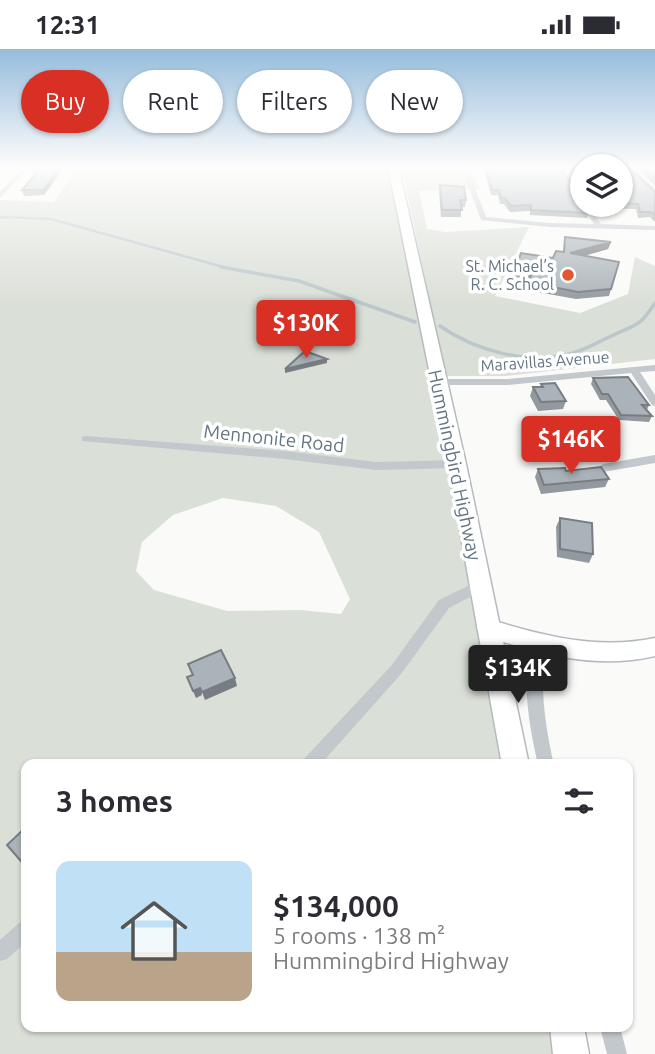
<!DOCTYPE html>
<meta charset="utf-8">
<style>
:root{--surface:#fff;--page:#f2f2f3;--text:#2b2b33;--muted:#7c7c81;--line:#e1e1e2;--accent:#d93025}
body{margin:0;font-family:Ubuntu,sans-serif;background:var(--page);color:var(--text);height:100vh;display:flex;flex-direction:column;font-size:26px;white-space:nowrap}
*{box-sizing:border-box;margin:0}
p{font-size:23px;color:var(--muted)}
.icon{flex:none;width:38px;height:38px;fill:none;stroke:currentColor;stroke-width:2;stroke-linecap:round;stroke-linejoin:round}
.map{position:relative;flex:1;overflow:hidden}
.drawer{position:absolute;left:21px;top:710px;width:612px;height:273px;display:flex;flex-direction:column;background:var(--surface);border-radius:14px;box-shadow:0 2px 5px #0004}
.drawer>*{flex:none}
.top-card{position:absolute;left:21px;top:21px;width:614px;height:63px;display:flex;gap:14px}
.fabs{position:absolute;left:570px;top:105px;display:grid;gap:14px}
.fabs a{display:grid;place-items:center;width:63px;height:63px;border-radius:50%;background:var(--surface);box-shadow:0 2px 5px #0004;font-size:35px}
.price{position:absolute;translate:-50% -60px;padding:0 16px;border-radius:7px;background:var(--accent);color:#fff;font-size:23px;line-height:46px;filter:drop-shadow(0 2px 4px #0008)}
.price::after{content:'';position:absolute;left:50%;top:42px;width:21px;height:16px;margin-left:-10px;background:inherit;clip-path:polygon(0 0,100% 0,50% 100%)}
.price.on{background:#222;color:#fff}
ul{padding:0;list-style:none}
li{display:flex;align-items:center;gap:21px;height:175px;padding:0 35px}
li+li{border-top:2px solid var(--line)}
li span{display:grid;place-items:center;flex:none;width:196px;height:140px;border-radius:14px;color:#555}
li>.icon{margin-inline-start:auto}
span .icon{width:84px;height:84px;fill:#fffc;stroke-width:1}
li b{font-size:30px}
h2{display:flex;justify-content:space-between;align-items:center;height:84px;padding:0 35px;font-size:30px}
.tag{padding:0 24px;border-radius:32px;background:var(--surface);box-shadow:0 2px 5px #0004;font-size:24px;line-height:63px}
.tag.on{background:var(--accent);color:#fff}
.status{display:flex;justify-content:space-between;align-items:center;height:49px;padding:0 35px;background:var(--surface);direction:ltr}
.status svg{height:19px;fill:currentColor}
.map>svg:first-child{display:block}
</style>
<div class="status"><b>12:31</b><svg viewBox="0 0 49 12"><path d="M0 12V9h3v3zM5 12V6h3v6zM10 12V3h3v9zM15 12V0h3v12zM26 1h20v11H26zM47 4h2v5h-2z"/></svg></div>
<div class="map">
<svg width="655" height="1005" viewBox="0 0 655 1005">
<rect width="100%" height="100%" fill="#fafaf8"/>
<!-- green -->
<g fill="#dadfd7" fill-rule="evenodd">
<path d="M79,117H392L504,716H26V978H551L555,1005H0V151L54,153ZM223,449L276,457L319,483L350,550L341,565L300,561L227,562L154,541L136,522L142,493L173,466Z"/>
<path d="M401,117H468L480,140L419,142L427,180L445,183L529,178L495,247L580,264L628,245L635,208L655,217V310L506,327H446Z"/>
</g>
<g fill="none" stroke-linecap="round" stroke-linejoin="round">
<!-- stream-far1 -->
<path stroke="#bbc7cb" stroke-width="2.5" d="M0,168L51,170L227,219"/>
<!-- stream -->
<g stroke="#bbc7cb" stroke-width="3.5">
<path d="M221,218L299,232L415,273"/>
<path d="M440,277C474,301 527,316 569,305C583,302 596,294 609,288C636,275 638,280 655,254"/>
</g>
<defs>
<path id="secondary" d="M488,570C543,587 598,601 655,589V607C595,621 537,605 480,585L477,579L480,573Z"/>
<g id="primary">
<path d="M388,117H398L466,415L529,716H502L448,415Z"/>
<path d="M550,978H584L589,1005H553Z"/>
</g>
</defs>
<!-- secondary casing -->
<use href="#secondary" stroke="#b3babf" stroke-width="3"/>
<!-- primary casing -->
<use href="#primary" stroke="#b5babe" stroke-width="3"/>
<!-- street -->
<g fill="#c3c8cc" fill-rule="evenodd">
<path d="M25,117H31L0,149V143Z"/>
<path d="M461,117H467L486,168L549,174L594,175L582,156L583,155L588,156L601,175L655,177V181L549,178L481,171Z"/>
<path d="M557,117H563L583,147V154Z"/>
<path d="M625,117H631L655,140V146Z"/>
<path d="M655,316V322L640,323L655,346V357L652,356L631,324L507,336H438L433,333L438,330H507Z"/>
<path d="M86,387L285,402L376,413L457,411L462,415L457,419L376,421L285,410L82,392V388Z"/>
<path d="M655,406V414L603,423L598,419L603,415Z"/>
<path d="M480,531L485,532L486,536L485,540L449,559L401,625L320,716H301L303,711L391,617L439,551Z"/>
<path d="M539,590L544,592L546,596C539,637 545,676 554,716H538C530,680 519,627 534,592Z"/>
<path d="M26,872V893L7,910L0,912V891L19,874Z"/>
<path d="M600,978H620L627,1005H607Z"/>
</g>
<!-- secondary -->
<use href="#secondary" fill="#fff" fill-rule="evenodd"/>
<!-- primary -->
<use href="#primary" fill="#fff" fill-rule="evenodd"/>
</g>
<!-- wall -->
<g fill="#929a9f">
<path d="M35,117H65L44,146L24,147L22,141L36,125H33L32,120Z"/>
<path d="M478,117H558L582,154V157L589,164L587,169L530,166V162L510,163L504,155H500L498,146H491L484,119H478Z"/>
<path d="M565,117H628L655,143V173L650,168L638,169L636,160L594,159L589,156H621V117H583V142Z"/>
<path d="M634,117H655V137Z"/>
<path d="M440,136L466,151L465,158H461V168H441L439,143Z"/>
<path d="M565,188L611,193L608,200L584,207L619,213L609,247L576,250L526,241L527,234L513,231L514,224L553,209L563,203Z"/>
<path d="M593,329L649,356L647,361L652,367L649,373L619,371L606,351H600L591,335Z"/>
<path d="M541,335L566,352L563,360L538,362L530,347L533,338H540Z"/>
<path d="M550,383L572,389L601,402L598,409L549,404L548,390Z"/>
<path d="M538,420L566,422L609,430L605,438L541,445L535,428Z"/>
<path d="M560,469L593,505L589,514L557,508L556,478Z"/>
</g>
<!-- shaded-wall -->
<g fill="#777d82">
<path d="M60,117H65L44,146L43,141Z"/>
<path d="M611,193L608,200L568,211L570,204Z"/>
<path d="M327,310V314L285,324V320Z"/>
<path d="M235,629L237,637L205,651L202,643Z"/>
<path d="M200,639L202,646L196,649L193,642Z"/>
</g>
<!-- building -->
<g fill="#aab3b9" stroke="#777d82" stroke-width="2">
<path d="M35,117H60L43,141H22L40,120H32Z"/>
<path d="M486,117H558L582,149V154H579L589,164L531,161V156L511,157L505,149H501L499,141H492Z"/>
<path d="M569,117H628L655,143V166L651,163H640L638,155L621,154V117H583V135Z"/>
<path d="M641,117H655V130Z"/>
<path d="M440,136L464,138L466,151H460L462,161H442Z"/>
<path d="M565,188L611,193L570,204L619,213L611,240L578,243L527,233L531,226L514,224L521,204L553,209L556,202L564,203Z"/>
<path d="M305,302L327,310L285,320Z"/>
<path d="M628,328L649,356H642L652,367L621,366L608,345H602L593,329Z"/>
<path d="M555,334L566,352L541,353L533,338H543L541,335Z"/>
<path d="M550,383L572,385V389L594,388L601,402L552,397Z"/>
<path d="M601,418L609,430L544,436L538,420L565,419L566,422Z"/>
<path d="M560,469L592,474L593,505L560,500Z"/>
<path d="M221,601L235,629L202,643L200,639L193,642L187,628L193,626L188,615Z"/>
<path d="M26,778V818L7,796Z"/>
</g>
<!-- sky -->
<linearGradient id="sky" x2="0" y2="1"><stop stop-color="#96bcdc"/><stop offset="0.46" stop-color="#fdfdfc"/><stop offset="1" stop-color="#fdfdfc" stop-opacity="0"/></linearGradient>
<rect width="655" height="257" fill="url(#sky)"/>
<!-- markers -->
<circle fill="#e4572e" stroke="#fff" stroke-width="2.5" cx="568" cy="226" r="7"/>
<g text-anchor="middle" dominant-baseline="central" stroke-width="7" stroke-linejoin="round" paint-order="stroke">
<!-- far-poi labels -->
<g font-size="16" fill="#657683" stroke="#fff" text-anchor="end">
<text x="554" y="217">St. Michael’s<tspan x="554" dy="18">R. C. School</tspan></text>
</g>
<!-- far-street labels -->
<g font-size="16" fill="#657683" stroke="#fff">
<text transform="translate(545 312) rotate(-4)">Maravillas Avenue</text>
</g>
<!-- street labels -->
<g font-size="19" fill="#657683" stroke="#fff">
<text transform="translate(274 389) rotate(6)">Mennonite Road</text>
<text transform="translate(455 416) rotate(78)">Hummingbird Highway</text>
</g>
</g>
</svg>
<div class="fabs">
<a><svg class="icon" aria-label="layers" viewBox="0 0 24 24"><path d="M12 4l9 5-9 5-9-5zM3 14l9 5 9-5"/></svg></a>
</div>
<b class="price" style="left:306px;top:311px">$130K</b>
<b class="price" style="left:571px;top:427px">$146K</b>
<b class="price on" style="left:518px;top:656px">$134K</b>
<div class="top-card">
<a class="tag on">Buy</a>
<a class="tag">Rent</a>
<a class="tag">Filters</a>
<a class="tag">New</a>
</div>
<section class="drawer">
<h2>3 homes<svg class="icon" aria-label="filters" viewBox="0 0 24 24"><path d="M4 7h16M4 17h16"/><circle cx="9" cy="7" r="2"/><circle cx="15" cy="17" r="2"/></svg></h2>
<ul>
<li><span style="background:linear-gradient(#bfe0f5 65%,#b9a48a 0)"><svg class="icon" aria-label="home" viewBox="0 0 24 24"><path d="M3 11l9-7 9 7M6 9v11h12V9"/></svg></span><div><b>$134,000</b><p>5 rooms · 138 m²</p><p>Hummingbird Highway</p></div></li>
</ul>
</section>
</div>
